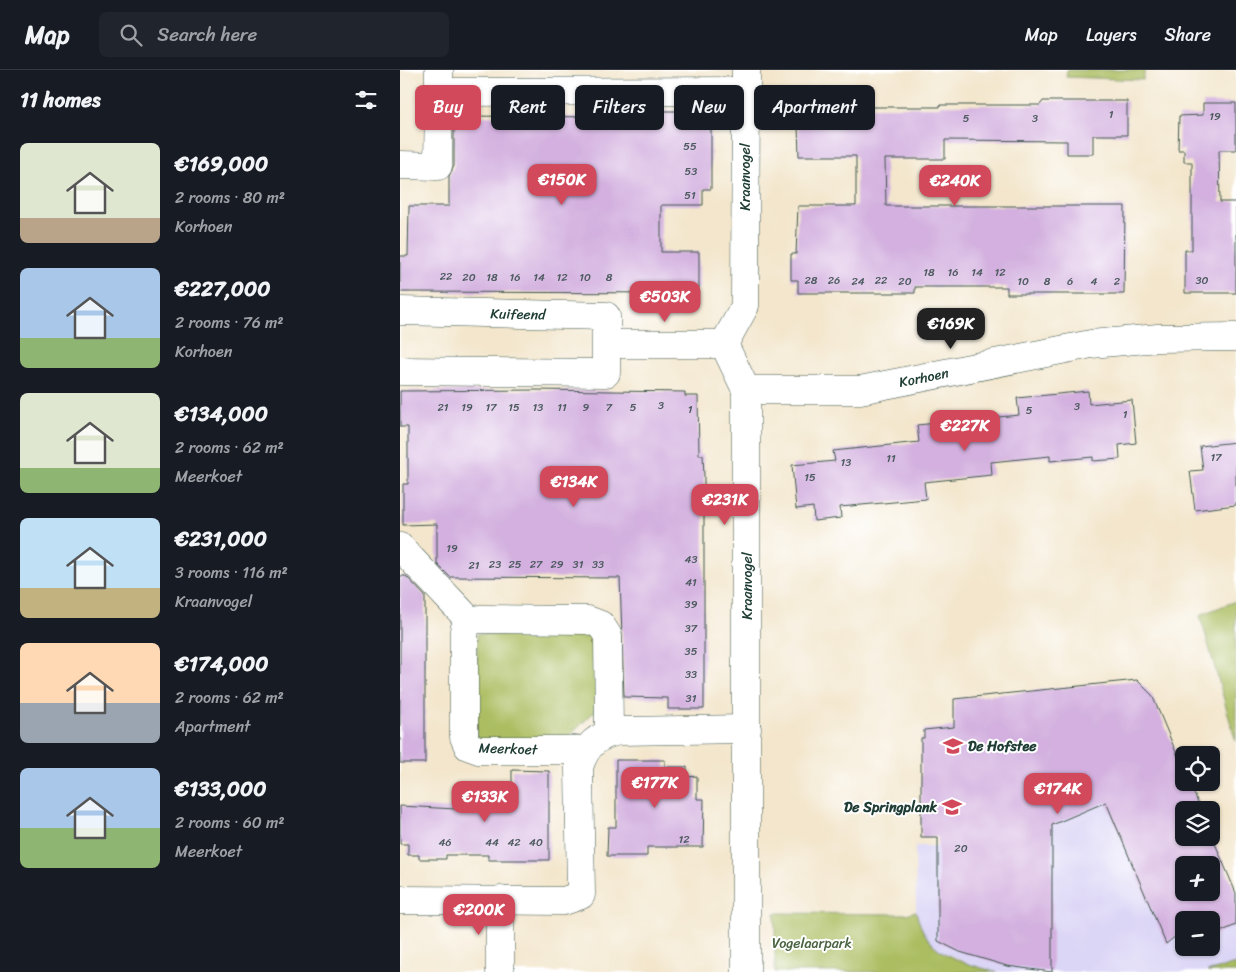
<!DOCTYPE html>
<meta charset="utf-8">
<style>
:root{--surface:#171b24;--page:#20242c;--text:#f1f3f6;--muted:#9ea1a6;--line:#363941;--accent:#d1495b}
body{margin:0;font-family:Sriracha,sans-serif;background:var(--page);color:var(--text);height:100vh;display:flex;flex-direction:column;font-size:19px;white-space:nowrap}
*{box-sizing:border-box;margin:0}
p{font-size:16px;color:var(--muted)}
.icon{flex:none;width:28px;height:28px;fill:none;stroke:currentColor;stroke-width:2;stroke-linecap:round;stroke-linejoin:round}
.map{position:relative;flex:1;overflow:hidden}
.details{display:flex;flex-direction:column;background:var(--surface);width:400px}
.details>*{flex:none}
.hud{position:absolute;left:15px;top:15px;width:475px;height:45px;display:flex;gap:10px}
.fabs{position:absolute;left:775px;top:676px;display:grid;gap:10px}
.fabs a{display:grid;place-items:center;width:45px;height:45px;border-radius:8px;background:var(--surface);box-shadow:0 1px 4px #0004;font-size:25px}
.price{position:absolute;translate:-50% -42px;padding:0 11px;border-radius:10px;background:var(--accent);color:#fff;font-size:16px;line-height:32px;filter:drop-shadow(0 1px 2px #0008)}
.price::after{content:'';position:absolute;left:50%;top:30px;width:15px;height:11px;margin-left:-8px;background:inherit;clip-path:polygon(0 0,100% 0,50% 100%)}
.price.active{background:#222;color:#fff}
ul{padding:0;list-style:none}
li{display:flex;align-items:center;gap:15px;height:125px;padding:0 20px}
li span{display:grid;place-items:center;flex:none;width:140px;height:100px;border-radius:8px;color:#555}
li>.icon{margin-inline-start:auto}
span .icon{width:60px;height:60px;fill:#fffc;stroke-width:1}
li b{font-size:21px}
h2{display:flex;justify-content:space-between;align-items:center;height:60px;padding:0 20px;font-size:21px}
.chip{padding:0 18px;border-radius:8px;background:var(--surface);box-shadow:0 1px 4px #0004;font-size:18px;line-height:45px}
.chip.active{background:var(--accent);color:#fff}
header{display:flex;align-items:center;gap:30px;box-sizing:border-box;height:70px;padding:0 25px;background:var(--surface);border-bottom:1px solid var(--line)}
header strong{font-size:24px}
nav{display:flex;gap:28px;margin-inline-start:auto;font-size:18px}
.search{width:350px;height:45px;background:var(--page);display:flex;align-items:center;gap:12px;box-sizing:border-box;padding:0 18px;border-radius:8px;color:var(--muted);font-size:19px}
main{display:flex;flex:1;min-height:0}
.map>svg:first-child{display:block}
</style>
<header>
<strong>Map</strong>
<div class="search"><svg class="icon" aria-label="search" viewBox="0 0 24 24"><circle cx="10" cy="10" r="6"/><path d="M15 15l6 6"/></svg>Search here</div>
<nav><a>Map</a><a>Layers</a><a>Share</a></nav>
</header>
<main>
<section class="details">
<h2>11 homes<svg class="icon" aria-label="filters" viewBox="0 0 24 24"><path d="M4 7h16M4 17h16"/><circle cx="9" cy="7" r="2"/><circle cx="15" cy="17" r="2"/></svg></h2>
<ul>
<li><span style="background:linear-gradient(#dfe7d0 75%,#b9a48a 0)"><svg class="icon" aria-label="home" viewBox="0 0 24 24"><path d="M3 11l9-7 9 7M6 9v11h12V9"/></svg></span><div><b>€169,000</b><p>2 rooms · 80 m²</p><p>Korhoen</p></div></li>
<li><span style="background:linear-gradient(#a9c7e8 70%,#8fb573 0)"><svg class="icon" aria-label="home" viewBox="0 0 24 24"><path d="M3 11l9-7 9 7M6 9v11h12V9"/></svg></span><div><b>€227,000</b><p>2 rooms · 76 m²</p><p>Korhoen</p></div></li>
<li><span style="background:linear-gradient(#dfe7d0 75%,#8fb573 0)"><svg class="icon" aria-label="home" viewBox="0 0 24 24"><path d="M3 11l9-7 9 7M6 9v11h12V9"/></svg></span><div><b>€134,000</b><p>2 rooms · 62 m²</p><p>Meerkoet</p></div></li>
<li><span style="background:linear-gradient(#bfe0f5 70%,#c2b280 0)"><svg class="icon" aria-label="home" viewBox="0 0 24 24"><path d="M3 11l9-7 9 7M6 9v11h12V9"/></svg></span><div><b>€231,000</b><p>3 rooms · 116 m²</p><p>Kraanvogel</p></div></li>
<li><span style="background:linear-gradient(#ffd9b3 60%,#9aa5b1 0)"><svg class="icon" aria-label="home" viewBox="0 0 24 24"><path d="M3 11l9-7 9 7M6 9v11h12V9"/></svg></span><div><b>€174,000</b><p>2 rooms · 62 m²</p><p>Apartment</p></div></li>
<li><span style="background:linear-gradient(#a9c7e8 60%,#8fb573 0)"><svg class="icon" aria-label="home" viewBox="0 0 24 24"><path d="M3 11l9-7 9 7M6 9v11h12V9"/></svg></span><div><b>€133,000</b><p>2 rooms · 60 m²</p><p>Meerkoet</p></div></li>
</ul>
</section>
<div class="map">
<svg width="836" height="902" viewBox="0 0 836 902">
<rect width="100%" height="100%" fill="#fff"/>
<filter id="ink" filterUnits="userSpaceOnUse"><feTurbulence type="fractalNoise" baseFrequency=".02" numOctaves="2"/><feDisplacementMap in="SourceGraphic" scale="10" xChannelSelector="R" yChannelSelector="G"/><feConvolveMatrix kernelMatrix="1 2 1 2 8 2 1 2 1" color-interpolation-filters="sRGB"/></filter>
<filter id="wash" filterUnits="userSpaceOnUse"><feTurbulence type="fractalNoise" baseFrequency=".0096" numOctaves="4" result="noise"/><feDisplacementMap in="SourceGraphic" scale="20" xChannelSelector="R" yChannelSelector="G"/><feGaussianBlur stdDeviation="1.12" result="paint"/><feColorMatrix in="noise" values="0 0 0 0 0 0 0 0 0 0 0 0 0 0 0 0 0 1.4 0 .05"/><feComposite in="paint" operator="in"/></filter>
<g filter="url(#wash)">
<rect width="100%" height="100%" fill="#f3e6cc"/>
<!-- built -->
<path fill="#dcd6f6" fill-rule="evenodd" d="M727,611L743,615L751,624L784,700V768H811V764L836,823V855L833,857L836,866V894L807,902H597L572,895L536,879L521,859L516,841L515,776H538L550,767H521V668H524L523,660L554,657V629ZM784,795H811V822H784ZM784,850H811V878H784Z"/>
<!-- green -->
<g fill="#abbd60" stroke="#657d4a">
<path d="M667,0H745L743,10L666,7Z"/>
<path d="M836,531V672L800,545Z"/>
<path d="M77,564H195L197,639L158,677L77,672Z"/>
<path d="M516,841C525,884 559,892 597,902H375V843L506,844Z"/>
<path d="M836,894V902H807Z"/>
</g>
<g id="blocks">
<!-- building -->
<g fill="#d3b0df" fill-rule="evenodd">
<path d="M414,31H448V37H540V35H640L643,31H727V65H693V84H667V71L545,70V89H485L486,136H725L724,224H607V217H515V223H398V210H391V184H396L398,136H456V86H399L398,55H414Z"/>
<path d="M803,33H836V80H819L820,132H836V223H785V180H792V92H784V80H778L779,46L803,45Z"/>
<path d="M219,41H303V57H311V119H303V135H261V182H299V218H285V223L0,222V186H8L9,136H49V106L54,96V46L220,47Z"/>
<path d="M137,320L285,322V326H298L299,385H303L304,406V639H268V628L224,627L220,508L50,507L37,494V454L3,455V414H8V357H0V321Z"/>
<path d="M688,321L689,334L732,330L736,373L719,375L720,389L693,391V387L650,391V386L591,392L592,405L524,412L526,429L440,437L441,448L414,451L413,437L396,439L392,395L435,391L433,381L519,372L517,355L619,345L617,328Z"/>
<path d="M836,372V435L795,440L790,401L803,400L800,376Z"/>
<path d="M0,506H6L25,526V693H0Z"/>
<path d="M737,610L752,625L784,701V712H789L801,740H784V768H811V764L836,823V855L811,866V850H784V878L780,879L777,865L766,874L706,732L652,755V902L607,896L560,882L538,871V767H521V668H524V660L554,657V629ZM784,795H811V822H784Z"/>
<path d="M216,690H265V697H287V707L297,706V729H304L303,777H247V786H207L208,757H216Z"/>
<path d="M112,700L149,701V790H88V785H46V789H19V785H8V774H0V736L56,739V720L112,722Z"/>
</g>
</g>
</g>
<g filter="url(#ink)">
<use href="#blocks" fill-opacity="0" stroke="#3f564b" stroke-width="1"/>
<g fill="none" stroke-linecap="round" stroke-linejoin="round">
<defs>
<g id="minor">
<path d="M39,0V22L345,21"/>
<path d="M346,0L345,236L324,274L346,320V902"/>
<path d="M0,95L38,96L39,22"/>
<path id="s1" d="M0,241L206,246V303L0,301"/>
<path d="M207,274H324"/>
<path id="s2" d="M346,320H460L691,274L758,268L836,267"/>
<path d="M0,477L70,551"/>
<path d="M186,680H79L68,676L64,667V560L70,551L80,549L188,550L201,555L208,566L209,663"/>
<path d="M0,830L164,831L181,825L179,698C185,676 197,665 220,661L347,659"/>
<path d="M100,902V830"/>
</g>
</defs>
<!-- minor casing -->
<use href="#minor" stroke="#3f564b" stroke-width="29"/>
<!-- minor -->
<use href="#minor" stroke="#fff" stroke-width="28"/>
</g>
</g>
<!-- icons -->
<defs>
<symbol id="school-bare" viewBox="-9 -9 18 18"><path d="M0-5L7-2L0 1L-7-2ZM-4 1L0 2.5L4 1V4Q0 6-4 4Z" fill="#d1495b" stroke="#fff" stroke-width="2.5" paint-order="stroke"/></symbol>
</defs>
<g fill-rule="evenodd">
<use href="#school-bare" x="539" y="662" width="28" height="28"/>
<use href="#school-bare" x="538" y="723" width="28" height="28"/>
</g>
<g text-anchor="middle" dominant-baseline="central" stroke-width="4" stroke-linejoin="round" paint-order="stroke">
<!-- number labels -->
<g font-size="11" fill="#4c5a5f">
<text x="711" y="44">1</text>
<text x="815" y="46">19</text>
<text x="566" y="48">5</text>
<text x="635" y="48">3</text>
<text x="290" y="76">55</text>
<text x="291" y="101">53</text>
<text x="290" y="125">51</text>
<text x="529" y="202">18</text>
<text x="553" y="202">16</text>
<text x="577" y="202">14</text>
<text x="600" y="202">12</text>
<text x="46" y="206">22</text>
<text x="69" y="207">20</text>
<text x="92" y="207">18</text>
<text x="115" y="207">16</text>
<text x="139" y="207">14</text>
<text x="162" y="207">12</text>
<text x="185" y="207">10</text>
<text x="209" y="207">8</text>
<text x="411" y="210">28</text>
<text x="434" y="210">26</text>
<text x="481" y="210">22</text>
<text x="802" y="210">30</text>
<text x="458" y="211">24</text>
<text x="505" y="211">20</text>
<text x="623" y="211">10</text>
<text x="647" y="211">8</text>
<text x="670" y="211">6</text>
<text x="694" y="211">4</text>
<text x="717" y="211">2</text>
<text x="261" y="335">3</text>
<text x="677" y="336">3</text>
<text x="43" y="337">21</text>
<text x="67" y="337">19</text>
<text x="91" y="337">17</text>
<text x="114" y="337">15</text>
<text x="138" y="337">13</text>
<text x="162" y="337">11</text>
<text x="186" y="337">9</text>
<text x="209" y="337">7</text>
<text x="233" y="337">5</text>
<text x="290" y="339">1</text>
<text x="629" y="340">5</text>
<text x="725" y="344">1</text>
<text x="816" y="387">17</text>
<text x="491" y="388">11</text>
<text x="446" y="392">13</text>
<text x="410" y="407">15</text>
<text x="52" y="478">19</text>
<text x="291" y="489">43</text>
<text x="95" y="494">23</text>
<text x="115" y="494">25</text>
<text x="136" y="494">27</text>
<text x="157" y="494">29</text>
<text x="178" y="494">31</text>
<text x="198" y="494">33</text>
<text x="74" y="495">21</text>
<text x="291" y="512">41</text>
<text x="291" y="534">39</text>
<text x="291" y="558">37</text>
<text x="291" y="581">35</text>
<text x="291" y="604">33</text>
<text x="291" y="628">31</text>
<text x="284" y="769">12</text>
<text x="45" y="772">46</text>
<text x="92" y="772">44</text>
<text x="114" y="772">42</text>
<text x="136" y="772">40</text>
<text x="561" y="778">20</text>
</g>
<!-- street labels -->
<g font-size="14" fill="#1f3d34" stroke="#fff">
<text transform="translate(345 107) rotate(-90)">Kraanvogel</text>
<text stroke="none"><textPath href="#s1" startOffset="118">Kuifeend</textPath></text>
<text stroke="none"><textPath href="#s2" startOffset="179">Korhoen</textPath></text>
<text transform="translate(347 516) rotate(-90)">Kraanvogel</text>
<text transform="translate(108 679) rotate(2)">Meerkoet</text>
</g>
<!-- poi labels -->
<g font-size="14" font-weight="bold" fill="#1f3d34" stroke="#fff" text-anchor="start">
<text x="568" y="676">De Hofstee</text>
<text x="537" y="737" text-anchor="end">De Springplank</text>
</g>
<!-- park labels -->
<g font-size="14" fill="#496341" stroke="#fff">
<text x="412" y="873">Vogelaarpark</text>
</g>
</g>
</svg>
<div class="fabs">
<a><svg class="icon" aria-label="locate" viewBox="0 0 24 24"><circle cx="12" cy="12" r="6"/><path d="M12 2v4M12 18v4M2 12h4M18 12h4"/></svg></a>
<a><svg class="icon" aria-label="layers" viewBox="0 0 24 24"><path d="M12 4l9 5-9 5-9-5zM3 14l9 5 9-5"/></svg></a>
<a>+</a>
<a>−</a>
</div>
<b class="price" style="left:162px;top:136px">€150K</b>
<b class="price" style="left:555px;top:137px">€240K</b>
<b class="price" style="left:265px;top:253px">€503K</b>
<b class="price active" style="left:551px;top:280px">€169K</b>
<b class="price" style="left:565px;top:382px">€227K</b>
<b class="price" style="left:174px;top:438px">€134K</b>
<b class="price" style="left:325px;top:456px">€231K</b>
<b class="price" style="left:255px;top:739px">€177K</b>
<b class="price" style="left:658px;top:745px">€174K</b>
<b class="price" style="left:85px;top:753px">€133K</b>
<b class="price" style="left:79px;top:866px">€200K</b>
<div class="hud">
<a class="chip active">Buy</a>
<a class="chip">Rent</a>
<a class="chip">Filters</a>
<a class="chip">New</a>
<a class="chip">Apartment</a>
</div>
</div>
</main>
